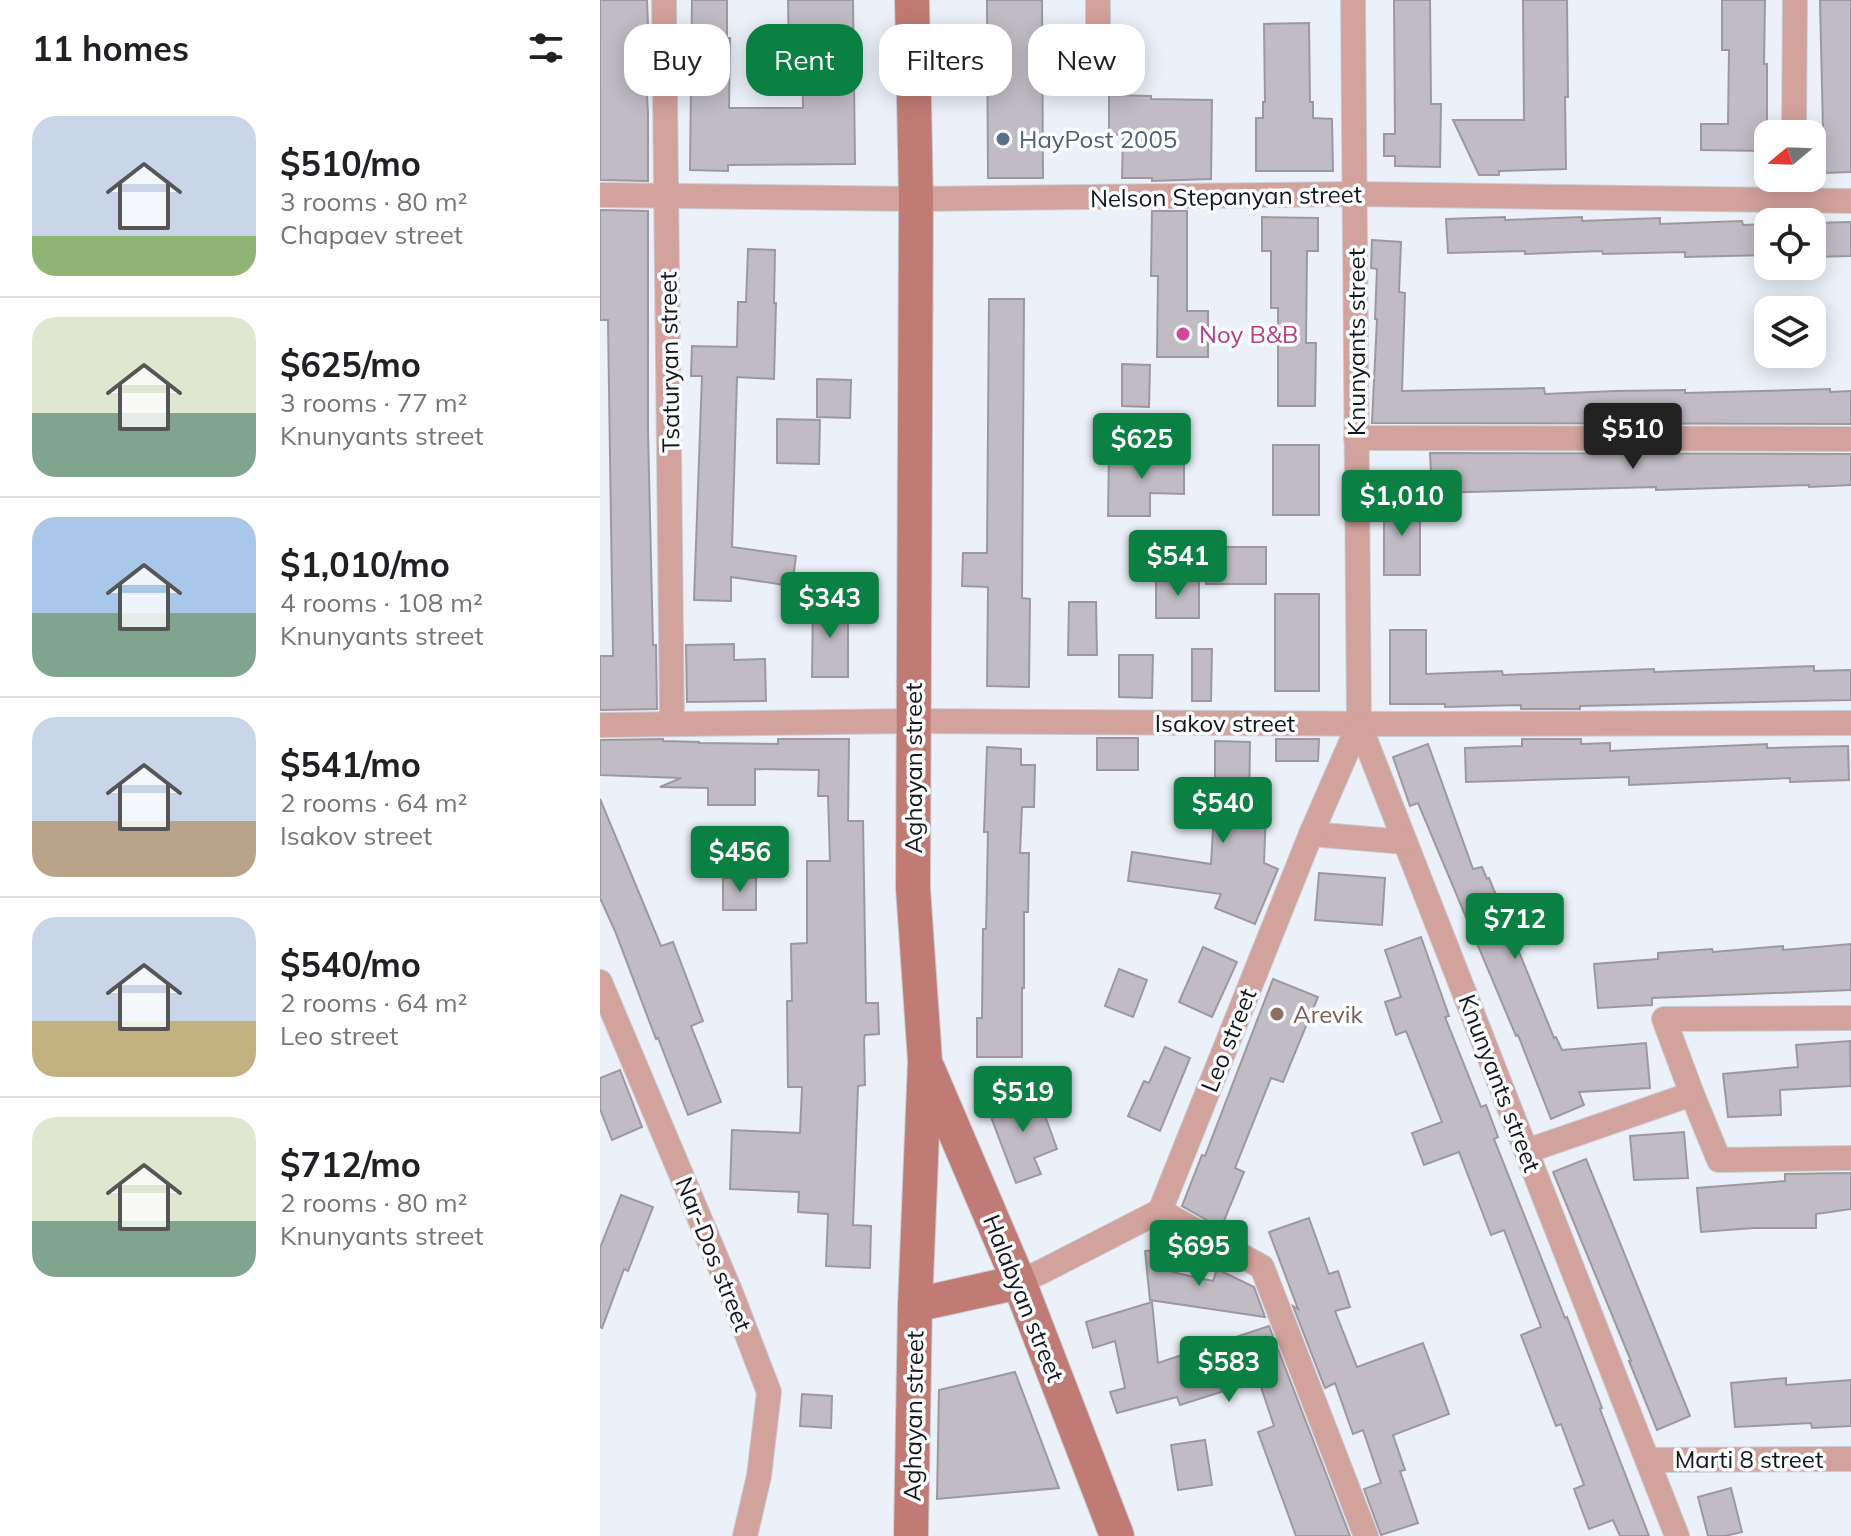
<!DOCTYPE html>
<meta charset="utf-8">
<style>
:root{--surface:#fff;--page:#f6f6f6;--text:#202124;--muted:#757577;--line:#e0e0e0;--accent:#0b8043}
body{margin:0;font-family:Mulish,sans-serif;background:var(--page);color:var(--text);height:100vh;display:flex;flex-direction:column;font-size:30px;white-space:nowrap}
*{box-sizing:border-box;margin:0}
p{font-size:26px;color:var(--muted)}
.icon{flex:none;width:44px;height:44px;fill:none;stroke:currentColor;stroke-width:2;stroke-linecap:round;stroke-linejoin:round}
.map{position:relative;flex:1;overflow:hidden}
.side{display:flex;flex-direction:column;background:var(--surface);width:600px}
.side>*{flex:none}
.hud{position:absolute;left:24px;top:24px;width:760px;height:72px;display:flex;gap:16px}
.needle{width:52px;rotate:251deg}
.fabs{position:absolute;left:1154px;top:120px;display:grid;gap:16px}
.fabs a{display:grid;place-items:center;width:72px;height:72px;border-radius:16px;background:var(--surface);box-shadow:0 4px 20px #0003;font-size:40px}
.price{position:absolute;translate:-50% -68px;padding:0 18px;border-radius:8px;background:var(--accent);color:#fff;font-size:26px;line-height:52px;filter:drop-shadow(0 2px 4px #0008)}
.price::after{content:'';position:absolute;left:50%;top:48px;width:24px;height:18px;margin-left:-12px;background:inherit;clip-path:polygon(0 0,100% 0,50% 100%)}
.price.active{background:#222;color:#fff}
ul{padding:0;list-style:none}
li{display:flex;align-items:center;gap:24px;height:200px;padding:0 32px}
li+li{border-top:2px solid var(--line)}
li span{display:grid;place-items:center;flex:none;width:224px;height:160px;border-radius:24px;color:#555}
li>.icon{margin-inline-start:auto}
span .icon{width:96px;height:96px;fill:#fffc;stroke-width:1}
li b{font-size:34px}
h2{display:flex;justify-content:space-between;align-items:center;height:96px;padding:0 32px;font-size:34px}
.tag{padding:0 28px;border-radius:24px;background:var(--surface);box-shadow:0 4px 20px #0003;font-size:28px;line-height:72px}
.tag.active{background:var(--accent);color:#fff}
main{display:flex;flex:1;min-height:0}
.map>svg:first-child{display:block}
</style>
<main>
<section class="side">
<h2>11 homes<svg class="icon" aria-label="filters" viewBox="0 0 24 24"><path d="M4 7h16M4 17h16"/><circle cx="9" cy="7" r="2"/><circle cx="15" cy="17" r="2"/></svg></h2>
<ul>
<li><span style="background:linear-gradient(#c9d6e8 75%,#8fb573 0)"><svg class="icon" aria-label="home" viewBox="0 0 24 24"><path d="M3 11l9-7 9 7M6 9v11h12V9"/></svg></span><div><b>$510/mo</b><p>3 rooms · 80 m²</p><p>Chapaev street</p></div></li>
<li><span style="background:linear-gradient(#dfe7d0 60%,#7fa58c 0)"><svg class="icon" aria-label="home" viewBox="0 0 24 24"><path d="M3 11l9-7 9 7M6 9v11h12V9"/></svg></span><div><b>$625/mo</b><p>3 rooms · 77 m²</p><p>Knunyants street</p></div></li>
<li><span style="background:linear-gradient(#a9c7e8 60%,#7fa58c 0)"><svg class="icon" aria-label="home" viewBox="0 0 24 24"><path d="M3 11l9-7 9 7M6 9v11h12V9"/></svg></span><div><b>$1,010/mo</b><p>4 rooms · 108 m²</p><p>Knunyants street</p></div></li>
<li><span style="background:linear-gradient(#c9d6e8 65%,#b9a48a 0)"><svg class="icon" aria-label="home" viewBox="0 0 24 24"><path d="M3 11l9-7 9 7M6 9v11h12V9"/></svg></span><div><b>$541/mo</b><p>2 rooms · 64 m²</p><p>Isakov street</p></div></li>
<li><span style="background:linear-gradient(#c9d6e8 65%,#c2b280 0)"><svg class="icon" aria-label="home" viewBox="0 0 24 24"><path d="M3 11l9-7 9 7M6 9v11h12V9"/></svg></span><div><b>$540/mo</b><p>2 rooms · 64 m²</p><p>Leo street</p></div></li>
<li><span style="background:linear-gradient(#dfe7d0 65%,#7fa58c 0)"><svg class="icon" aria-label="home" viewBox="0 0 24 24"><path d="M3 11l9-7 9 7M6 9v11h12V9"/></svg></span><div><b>$712/mo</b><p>2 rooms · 80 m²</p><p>Knunyants street</p></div></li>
</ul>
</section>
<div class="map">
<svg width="1251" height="1536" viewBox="0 0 1251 1536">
<rect width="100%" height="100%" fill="#ebf0f9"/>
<!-- building -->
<g fill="#c1bcc4" stroke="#9d98a0" stroke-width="2">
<path d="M0,0H47L48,26H43L48,113V181L0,180Z"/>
<path d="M92,0H127V38H130L129,108H203L202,50H189L188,0H253L255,164L128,165V171L90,170Z"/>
<path d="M387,0H442L443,178H388Z"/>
<path d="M794,0H830L831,104H841L840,167L795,166V156H784V134H795Z"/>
<path d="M923,0H967L968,97H965L966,169L899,171V175H879L853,120H924Z"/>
<path d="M1122,0H1165L1164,64H1167V151L1101,150V124H1128L1129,50H1122Z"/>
<path d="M1220,0H1251V172L1224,173Z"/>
<path d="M709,23L710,102H713V118L732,119L733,171H656V118H663V102H665L664,24Z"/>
<path d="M509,95L551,96V99L612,100L611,179L552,181V178H522L523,135L509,134Z"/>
<path d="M0,210L48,211V432L53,645H56L57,709L0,710V656H13L8,320H0Z"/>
<path d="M552,211H587V311H608V357H557L558,276H551Z"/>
<path d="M662,217L718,218V251H707L706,343H716L715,406H678V308H671V251H662Z"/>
<path d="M905,217V220L982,217V221L1060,218V224L1142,221L1143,225L1168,224V255L1085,257V252L1003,254L1002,251L925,254V251L848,253L846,219Z"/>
<path d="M1251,222V256L1212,257V223Z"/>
<path d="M772,240L801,242L799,292L805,293L802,391L944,388L945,394L1015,391L1085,390V393L1230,389V392L1251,391V424L772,423L777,319H775L777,269L771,268Z"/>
<path d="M148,249L175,250L174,303H176L174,379L137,377L132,547L196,556L192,586L131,577V601L94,600L102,376H91L92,346L137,347L138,302H146Z"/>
<path d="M389,299H424L422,598L430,599L429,687L387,686L388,587L362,586L363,553H387Z"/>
<path d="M522,364L550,365L549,407L522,406Z"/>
<path d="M217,379L251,380L250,418L217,417Z"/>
<path d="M177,419L220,420L219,464L177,463Z"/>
<rect x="673" y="445" width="46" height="70"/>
<path d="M509,453H584V494L550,493V516H508Z"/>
<path d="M830,453L1251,454V485L1209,487V485L1056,490V487L832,493Z"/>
<rect x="784" y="501" width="36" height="74"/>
<rect x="606" y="547" width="60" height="37"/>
<rect x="556" y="578" width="43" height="40"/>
<rect x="675" y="594" width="44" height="97"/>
<path d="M469,602H496L497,655H468Z"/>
<path d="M213,603L248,604V677H212Z"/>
<path d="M790,630H826V674L902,671L903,675L1054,669V672L1214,666V671L1251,670V700L980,706V709H921V705L845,707V704H790Z"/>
<path d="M134,644V660L165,659L166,701L87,702L86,645Z"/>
<path d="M592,649H612L611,701H592Z"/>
<path d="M519,655H553L552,698L519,697Z"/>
<rect x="497" y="738" width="41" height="32"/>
<path d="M63,739V741L99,742V743L178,744V739H249L248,821H263L266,1003H278L279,1034L265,1035L264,1039L265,1085L258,1086L253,1225L271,1226L270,1268L226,1266L228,1214L198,1212L199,1192L130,1189L132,1130L200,1133L202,1087H188L187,1001H192L191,944L207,943V861H230L228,796H218L219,770L155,769V805H108V788L60,787L81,778L0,775V740Z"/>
<path d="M676,739H719L718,761H676Z"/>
<path d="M922,739H981V744L1010,743V751L1167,744V748L1248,746L1249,780L1190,782V778L1029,785V777L866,782L865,748L922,746Z"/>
<path d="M615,741L650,742L649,810L666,811L664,863L678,869L655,924L615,908L621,894L528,881L532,852L611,864L615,796Z"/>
<path d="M828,744L873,869L882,867L887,879L889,878L954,1038L956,1037L962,1050L1046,1043L1050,1088L979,1092L984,1105L951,1119L918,1035L916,1036L818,803L810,806L793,757Z"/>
<path d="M387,747L421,749V765H435L434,807H422L420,853H429L428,912H424V988H422V1057H377V1018H382L383,929H386L388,832H384Z"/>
<path d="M0,799L61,946L73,942L103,1021L91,1026L121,1102L88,1115L58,1038L56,1039L15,931L0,898Z"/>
<path d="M719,873L785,878L782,925L715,920Z"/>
<rect x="123" y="878" width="33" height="32"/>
<path d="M821,937L849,1016L845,1017L881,1107L886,1105L898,1137L894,1139L965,1318L967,1317L1002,1408L1000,1409L1049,1536H1020L1013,1520L989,1529L974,1489L984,1485L961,1424L956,1426L921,1335L941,1327L904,1230L891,1235L859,1152L824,1165L812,1133L842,1122L806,1031L796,1035L785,1002L801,997L785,950Z"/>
<path d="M1251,944V990L1052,998V1005L998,1008L994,964L1058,959V953L1112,949L1113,952L1183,946V950Z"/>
<path d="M603,947L637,962L612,1017L579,1002Z"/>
<path d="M519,969L547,980L533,1017L505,1006Z"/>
<path d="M673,979L718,997L683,1082L671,1078L635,1168L644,1172L621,1228L582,1206L602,1155L605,1156Z"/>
<path d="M1250,1041L1251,1086L1180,1090L1181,1115L1128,1117L1123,1074L1198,1067L1196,1045Z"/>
<path d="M565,1047L590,1058L560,1131L528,1116L544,1081L549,1083Z"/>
<path d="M20,1070L42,1127L12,1140L0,1109V1078Z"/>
<path d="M436,1091L457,1149L434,1158L441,1174L416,1183L388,1109Z"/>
<path d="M1084,1132L1088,1178L1034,1180L1030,1136Z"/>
<path d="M986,1159L1090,1416L1057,1430L1029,1361H1031L953,1172Z"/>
<path d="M1251,1173V1209L1216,1214V1228H1154L1101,1232L1097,1188L1185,1181V1174Z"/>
<path d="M21,1195L53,1207L28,1271L24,1269L2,1328L0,1327V1248Z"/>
<path d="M709,1218L729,1274L738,1271L750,1307L735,1311L757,1367L823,1343L849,1414L793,1435L805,1470L800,1471L818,1523L781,1535L764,1489L781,1483L763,1430L753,1434L735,1383L725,1388L693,1306L698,1309L669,1232Z"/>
<path d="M569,1248L572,1272L613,1281L617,1269L654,1287L665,1317L550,1300L545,1251Z"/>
<path d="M552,1302L558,1363L669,1326L750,1536H696L658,1432L674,1426L659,1381L652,1384V1382L580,1405L577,1397L517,1413L510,1392L525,1388L515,1341L493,1348L486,1322Z"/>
<path d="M415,1372L459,1488L337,1499L339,1390Z"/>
<path d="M1186,1378V1385L1251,1380V1426L1212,1428L1211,1423L1135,1427L1131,1383Z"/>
<path d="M202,1394L232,1396L231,1428L200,1426Z"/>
<path d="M605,1440L612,1485L578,1490L571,1445Z"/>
<path d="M1131,1488L1142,1532L1125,1536H1108L1098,1497Z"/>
</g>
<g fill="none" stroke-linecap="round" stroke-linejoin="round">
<defs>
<g id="street">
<path d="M64,0L72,724"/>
<path d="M753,0L759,724L1077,1536"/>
<path d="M498,80V0"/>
<path d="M1194,134L1195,0"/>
<path d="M0,195L316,199L754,194L1251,201"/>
<path d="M756,438L1251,439"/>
<path d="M0,725L314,721L797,724L1251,723"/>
<path d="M711,834L805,842"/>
<path d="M0,982L131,1293L169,1392L159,1476L145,1536"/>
<path d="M1092,1094L1119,1160L1251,1158"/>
<path d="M927,1151L1092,1094L1064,1019L1251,1018"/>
<path d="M560,1211L662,1267L766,1536"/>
<path d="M419,1282L443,1271L560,1211L711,834L759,724"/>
<path d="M1048,1460L1251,1459"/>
</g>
<g id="secondary">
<path d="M328,1069L419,1282L517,1536"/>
<path d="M315,1305L419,1282"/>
<path d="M311,1536L315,1305L325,1061L313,888L316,199L312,0"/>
</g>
</defs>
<!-- street casing -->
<use href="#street" stroke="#c9cdd5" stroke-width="26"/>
<!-- secondary casing -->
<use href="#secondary" stroke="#c9cdd5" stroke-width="36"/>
<!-- street -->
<use href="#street" stroke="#d2a29c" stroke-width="24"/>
<!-- secondary -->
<use href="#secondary" stroke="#c07c74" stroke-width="34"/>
</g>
<!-- markers -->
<circle fill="#5c6f8a" stroke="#fcfdff" stroke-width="3" cx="403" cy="139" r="8"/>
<circle fill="#d1479c" stroke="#fcfdff" stroke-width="3" cx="583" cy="334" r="8"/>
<circle fill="#8d6e63" stroke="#fcfdff" stroke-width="3" cx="677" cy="1014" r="8"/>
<g text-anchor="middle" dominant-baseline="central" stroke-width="7" stroke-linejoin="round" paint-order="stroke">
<!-- service labels -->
<g font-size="24" fill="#4e5e75" stroke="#fcfdff" text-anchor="start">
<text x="419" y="139">HayPost 2005</text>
</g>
<!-- street labels -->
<g font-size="24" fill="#141619" stroke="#fcfdff">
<text transform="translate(626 196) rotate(-1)">Nelson Stepanyan street</text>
<text transform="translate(756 342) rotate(-90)">Knunyants street</text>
<text transform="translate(69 362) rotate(-91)">Tsaturyan street</text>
<text x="625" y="723">Isakov street</text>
<text transform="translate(313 768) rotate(-90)">Aghayan street</text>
<text transform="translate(628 1040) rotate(-68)">Leo street</text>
<text transform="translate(900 1083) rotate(69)">Knunyants street</text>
<text transform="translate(114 1254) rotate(68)">Nar-Dos street</text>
<text transform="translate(424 1298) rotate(68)">Halabyan street</text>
<text transform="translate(313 1416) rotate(-89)">Aghayan street</text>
<text x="1149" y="1459">Marti 8 street</text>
</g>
<!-- hotel labels -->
<g font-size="24" fill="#b23c85" stroke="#fcfdff" text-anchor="start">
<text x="599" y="334">Noy B&amp;B</text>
</g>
<!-- education labels -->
<g font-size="24" fill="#785e54" stroke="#fcfdff" text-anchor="start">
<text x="693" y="1014">Arevik</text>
</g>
</g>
</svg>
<div class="fabs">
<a><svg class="needle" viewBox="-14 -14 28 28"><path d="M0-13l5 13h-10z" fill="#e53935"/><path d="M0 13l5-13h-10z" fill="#757577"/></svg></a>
<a><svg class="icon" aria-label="locate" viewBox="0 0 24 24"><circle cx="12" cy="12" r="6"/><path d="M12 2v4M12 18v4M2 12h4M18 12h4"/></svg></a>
<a><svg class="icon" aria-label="layers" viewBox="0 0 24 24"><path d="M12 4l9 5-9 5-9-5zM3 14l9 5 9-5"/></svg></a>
</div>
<b class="price active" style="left:1033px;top:471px">$510</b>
<b class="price" style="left:542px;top:481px">$625</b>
<b class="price" style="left:802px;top:538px">$1,010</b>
<b class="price" style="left:578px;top:598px">$541</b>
<b class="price" style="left:230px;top:640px">$343</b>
<b class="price" style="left:623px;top:845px">$540</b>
<b class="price" style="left:140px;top:894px">$456</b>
<b class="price" style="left:915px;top:961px">$712</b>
<b class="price" style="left:423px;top:1134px">$519</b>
<b class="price" style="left:599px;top:1288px">$695</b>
<b class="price" style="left:629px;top:1404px">$583</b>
<div class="hud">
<a class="tag">Buy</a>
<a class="tag active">Rent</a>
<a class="tag">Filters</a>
<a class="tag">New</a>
</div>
</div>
</main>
